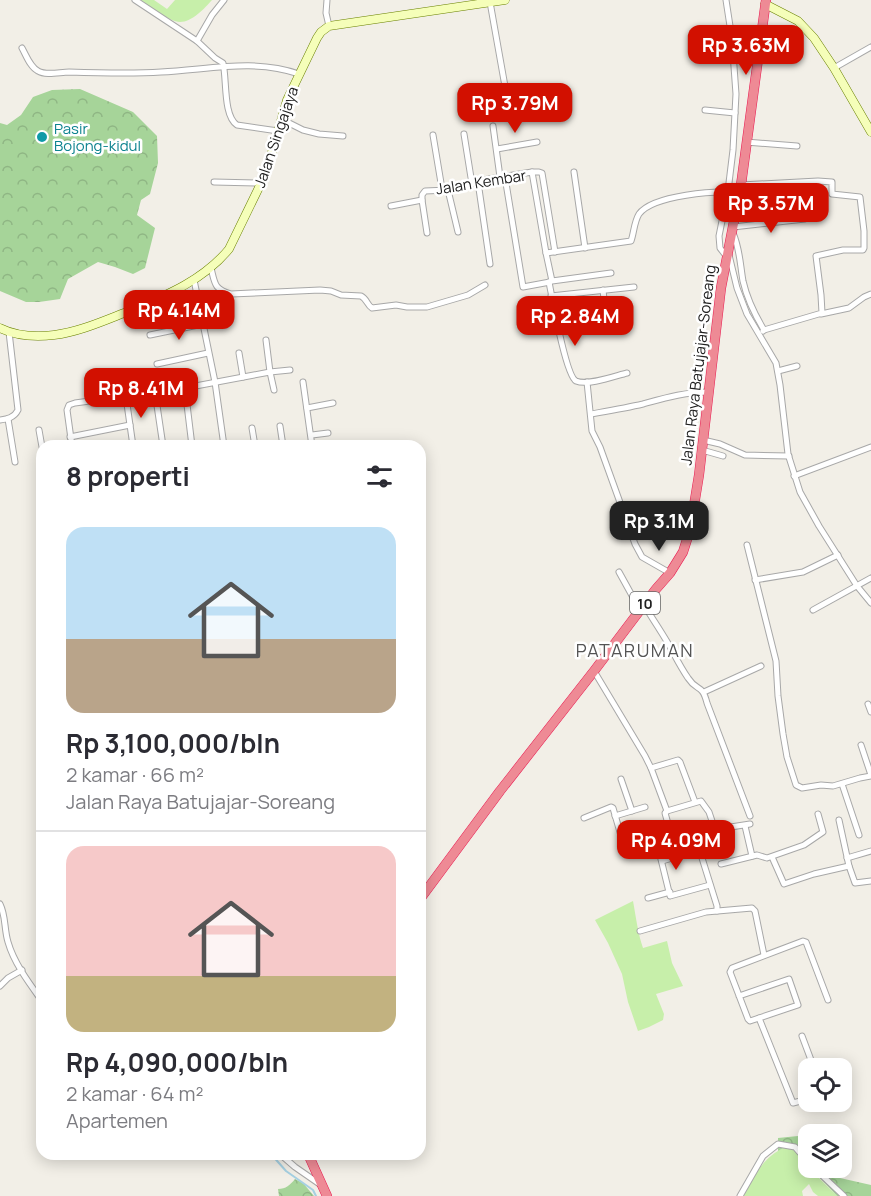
<!DOCTYPE html>
<html lang="id">
<meta charset="utf-8">
<style>
:root{--surface:#fff;--page:#f7f7f7;--text:#2b2b33;--muted:#7c7c81;--line:#e1e1e2;--accent:#d21000}
body{margin:0;font-family:Manrope,sans-serif;background:var(--page);color:var(--text);height:100vh;display:flex;flex-direction:column;font-size:22px;white-space:nowrap}
*{box-sizing:border-box;margin:0}
p{font-size:20px;color:var(--muted)}
.icon{flex:none;width:33px;height:33px;fill:none;stroke:currentColor;stroke-width:2;stroke-linecap:round;stroke-linejoin:round}
.map{position:relative;flex:1;overflow:hidden}
.details{position:absolute;left:36px;top:440px;width:390px;height:720px;display:flex;flex-direction:column;background:var(--surface);border-radius:18px;box-shadow:0 3px 15px #0003}
.details>*{flex:none}
.fabs{position:absolute;left:798px;top:1058px;display:grid;gap:12px}
.fabs a{display:grid;place-items:center;width:54px;height:54px;border-radius:12px;background:var(--surface);box-shadow:0 3px 15px #0003;font-size:30px}
.price{position:absolute;translate:-50% -51px;padding:0 14px;border-radius:12px;background:var(--accent);color:#fff;font-size:20px;line-height:39px;filter:drop-shadow(0 2px 3px #0008)}
.price::after{content:'';position:absolute;left:50%;top:36px;width:18px;height:14px;margin-left:-9px;background:inherit;clip-path:polygon(0 0,100% 0,50% 100%)}
.price.selected{background:#222;color:#fff}
ul{padding:0;list-style:none}
li{display:grid;align-content:center;gap:12px;height:318px;padding:0 30px}
li+li{border-top:2px solid var(--line)}
li span{display:grid;place-items:center;height:186px;border-radius:18px;color:#555}
li>.icon{margin-inline-start:auto}
span .icon{width:108px;height:108px;fill:#fffc;stroke-width:1}
li b{font-size:26px}
h2{display:flex;justify-content:space-between;align-items:center;height:72px;padding:0 30px;font-size:26px}
.map>svg:first-child{display:block}
</style>
<div class="map">
<svg width="871" height="1196" viewBox="0 0 871 1196">
<defs>
<pattern id="forest-crowns" width="20" height="18" patternUnits="userSpaceOnUse" patternTransform="scale(1.5)"><rect width="20" height="18" fill="#a6d499"/><path d="M2 6a3 3 0 1 1 6 0M12 15a3 3 0 1 1 6 0" fill="none" stroke="#8fb684"/></pattern>
</defs>
<rect width="100%" height="100%" fill="#f2efe7"/>
<!-- grass -->
<g fill="#c7efaa">
<path d="M141,0H154L167,9L175,0H212C205,8 192,22 180,22C170,22 149,6 141,0Z"/>
<path d="M633,901C636,917 638,934 643,948L667,941L672,963L683,986L656,994L664,1014L663,1020L649,1027L638,1031L628,1002L622,974L608,943L595,920Z"/>
<path d="M785,1147L796,1151L808,1167L837,1196H818L813,1192L809,1184L802,1191L803,1196H743C755,1175 762,1158 785,1147Z"/>
</g>
<!-- forest -->
<g fill="url(#forest-crowns)">
<path d="M80,89L133,112L157,136L158,163L150,194L141,200L137,215L155,228L145,268L133,274L115,267L98,262L68,279L60,299L39,302H26L0,291V123L7,125L21,115L33,97L52,90Z"/>
<path d="M798,1136L808,1146V1166L796,1151L785,1147L778,1151V1138Z"/>
<path d="M810,1167H827L840,1178L871,1185V1196H837Z"/>
<path d="M295,1179L303,1183L314,1196H279L278,1189C286,1189 290,1185 295,1179Z"/>
</g>
<g fill="none" stroke-linecap="round" stroke-linejoin="round">
<!-- stream -->
<path stroke="#a5d0e2" stroke-width="2" d="M271,1154L286,1171L313,1190L316,1196"/>
<defs>
<g id="street">
<path d="M135,0L197,41L215,58L223,63C227,79 223,116 237,125L278,131"/>
<path d="M327,0L326,13L329,26"/>
<path d="M726,0L732,39L736,94L733,150L728,191L719,236L720,248L727,257"/>
<path d="M490,2L511,120"/>
<path d="M197,41L212,15L224,0"/>
<path d="M22,48C26,55 30,67 38,71C46,76 60,72 69,72C100,73 131,74 161,72C208,70 253,58 299,74"/>
<path d="M834,68L871,47"/>
<path d="M705,110L735,113"/>
<path d="M281,119L303,130L319,134L343,136"/>
<path d="M493,126L500,177"/>
<path d="M464,134L472,184"/>
<path d="M433,135L442,189"/>
<path d="M746,142L797,146"/>
<path d="M497,149L537,142"/>
<path d="M532,172H539L542,173L555,252"/>
<path d="M574,172L585,248"/>
<path d="M505,177L523,287L550,282"/>
<path d="M214,182L261,183"/>
<path d="M478,182L490,264"/>
<path d="M741,185L818,181L832,182V194L860,197L864,231V248L863,250H843L816,256L821,295L822,313L764,330"/>
<path d="M448,190L458,232"/>
<path d="M391,206L422,200"/>
<path d="M733,227L805,219"/>
<path d="M427,233L422,200V195L425,191L448,190L483,180L532,172L546,253L631,241C634,233 634,222 639,214C653,195 717,190 739,193"/>
<path d="M733,233C740,249 740,264 743,281C747,299 755,315 764,330L763,331"/>
<path d="M546,253L552,281L611,273"/>
<path d="M729,255L737,288L747,314L776,363L780,385L788,454L800,492L819,526L857,586L871,603"/>
<path d="M211,268C215,284 214,289 231,294L320,290L331,291L341,295L361,296C367,299 367,305 372,308L396,305L407,307H427L468,295L485,285"/>
<path d="M194,280L215,382L224,446"/>
<path d="M549,282C552,297 566,376 576,381C588,386 615,376 627,373"/>
<path d="M603,290L605,308"/>
<path d="M551,296L634,287"/>
<path d="M821,314L849,308L864,297L871,294"/>
<path d="M150,335L203,324"/>
<path d="M266,340L270,372L274,390"/>
<path d="M239,353L243,377"/>
<path d="M157,364L208,353"/>
<path d="M778,371L797,366"/>
<path d="M303,382L312,446"/>
<path d="M587,382L592,431L600,447L635,544L642,557L670,573"/>
<path d="M185,388L192,446"/>
<path d="M155,392L163,446"/>
<path d="M126,397L133,446"/>
<path d="M307,408L333,403"/>
<path d="M591,414C608,411 626,408 643,404C665,398 685,392 709,392"/>
<path d="M8,419L15,462"/>
<path d="M0,420C7,419 14,418 18,410L9,332"/>
<path d="M280,426L283,446"/>
<path d="M252,428L255,446"/>
<path d="M39,430L42,447"/>
<path d="M312,435L328,433"/>
<path d="M70,437L130,425"/>
<path d="M703,440L720,444L745,455L789,456"/>
<path d="M72,446L67,410L69,405L75,403L185,388L270,372L290,370"/>
<path d="M702,450L723,456"/>
<path d="M794,476L871,447"/>
<path d="M747,545L776,661L778,696L783,734L787,757L796,785L802,788L821,785L833,786L860,778L871,776"/>
<path d="M619,572L640,610"/>
<path d="M755,580L803,572L838,555"/>
<path d="M644,605C652,618 661,631 669,645C675,656 681,668 688,678C697,692 702,683 707,703L750,816"/>
<path d="M813,610L871,578"/>
<path d="M594,671L645,756L651,768L667,811L701,801L709,812L713,824L718,829L750,824"/>
<path d="M704,692L761,666"/>
<path d="M868,704L871,712"/>
<path d="M861,745L871,775"/>
<path d="M651,768L678,760L680,762L695,802"/>
<path d="M621,779L632,811"/>
<path d="M842,784L859,835"/>
<path d="M667,811L665,813L670,831"/>
<path d="M615,816L645,807"/>
<path d="M584,818L611,807L613,808L622,839L626,842L690,826H692L717,906V911"/>
<path d="M839,820L849,866L855,883L871,881"/>
<path d="M745,826L752,856"/>
<path d="M655,835L670,896L710,885"/>
<path d="M772,857L784,884L814,874L849,866"/>
<path d="M847,858L871,851"/>
<path d="M662,861L699,850"/>
<path d="M721,864L757,855L767,858L804,845L823,832L818,814"/>
<path d="M648,898L670,892"/>
<path d="M0,904C6,916 4,929 8,942C14,963 29,983 42,1001"/>
<path d="M640,931L706,912L752,908L755,911L764,955"/>
<path d="M0,986L8,978L22,970"/>
<path d="M739,996L789,979L798,1005L750,1021L748,1019L730,972L732,968L803,941L806,942L828,1000"/>
<path d="M759,1018L793,1103L808,1099"/>
<path d="M802,1036L814,1068"/>
<path d="M280,1154L295,1167L321,1185"/>
<path d="M813,1167L844,1196"/>
<path d="M740,1196L763,1156L778,1144L795,1147L808,1162"/>
</g>
<g id="secondary">
<path d="M765,4L798,21L814,38L834,68L871,132"/>
<path d="M0,328C16,336 36,337 54,335C78,332 101,322 124,313C162,297 202,282 229,249L266,173L287,100L317,38L321,32L329,26L505,0"/>
</g>
<g id="highway">
<path d="M420,899L500,791L594,671L656,589L670,573L683,552L690,530L699,475L721,288L741,185L766,0"/>
<path d="M308,1154L327,1196"/>
</g>
</defs>
<!-- street casing -->
<use href="#street" stroke="#a8a8a8" stroke-width="7"/>
<!-- secondary casing -->
<use href="#secondary" stroke="#698000" stroke-width="9"/>
<!-- highway casing -->
<use href="#highway" stroke="#e91c52" stroke-width="10"/>
<!-- street -->
<use href="#street" stroke="#fff" stroke-width="5"/>
<!-- secondary -->
<use href="#secondary" stroke="#f5feb9" stroke-width="8"/>
<!-- highway -->
<use href="#highway" stroke="#ee8a95" stroke-width="9"/>
</g>
<!-- markers -->
<circle fill="#0f9aa8" stroke="#fff" stroke-width="2" cx="42" cy="137" r="6"/>
<g text-anchor="middle" dominant-baseline="central" stroke-width="5" stroke-linejoin="round" paint-order="stroke">
<!-- shield labels -->
<rect fill="#fff" stroke="#646464" stroke-width="1.5" x="630" y="592" width="30" height="22" rx="4.5"/>
<g font-size="14" font-weight="bold" fill="#212121">
<text x="645" y="603">10</text>
</g>
<!-- culture labels -->
<g font-size="15" fill="#0d838f" stroke="#fff" text-anchor="start">
<text x="54" y="128">Pasir<tspan x="54" dy="17">Bojong-kidul</tspan></text>
</g>
<!-- street labels -->
<g font-size="15" fill="#212121" stroke="#fff">
<text transform="translate(276 137) rotate(-71)">Jalan Singajaya</text>
<text transform="translate(481 182) rotate(-9)">Jalan Kembar</text>
<text transform="translate(698 365) rotate(-83)">Jalan Raya Batujajar-Soreang</text>
</g>
<!-- quarter labels -->
<g font-size="18" letter-spacing="1.5" fill="#545454" stroke="#fff">
<text x="635" y="650">PATARUMAN</text>
</g>
</g>
</svg>
<div class="fabs">
<a><svg class="icon" aria-label="locate" viewBox="0 0 24 24"><circle cx="12" cy="12" r="6"/><path d="M12 2v4M12 18v4M2 12h4M18 12h4"/></svg></a>
<a><svg class="icon" aria-label="layers" viewBox="0 0 24 24"><path d="M12 4l9 5-9 5-9-5zM3 14l9 5 9-5"/></svg></a>
</div>
<b class="price" style="left:746px;top:76px">Rp 3.63M</b>
<b class="price" style="left:515px;top:134px">Rp 3.79M</b>
<b class="price" style="left:771px;top:234px">Rp 3.57M</b>
<b class="price" style="left:179px;top:341px">Rp 4.14M</b>
<b class="price" style="left:575px;top:347px">Rp 2.84M</b>
<b class="price" style="left:141px;top:419px">Rp 8.41M</b>
<b class="price selected" style="left:659px;top:552px">Rp 3.1M</b>
<b class="price" style="left:676px;top:871px">Rp 4.09M</b>
<section class="details">
<h2>8 properti<svg class="icon" aria-label="filters" viewBox="0 0 24 24"><path d="M4 7h16M4 17h16"/><circle cx="9" cy="7" r="2"/><circle cx="15" cy="17" r="2"/></svg></h2>
<ul>
<li><span style="background:linear-gradient(#bfe0f5 60%,#b9a48a 0)"><svg class="icon" aria-label="home" viewBox="0 0 24 24"><path d="M3 11l9-7 9 7M6 9v11h12V9"/></svg></span><div><b>Rp 3,100,000/bln</b><p>2 kamar · 66 m²</p><p>Jalan Raya Batujajar-Soreang</p></div></li>
<li><span style="background:linear-gradient(#f6c9c9 70%,#c2b280 0)"><svg class="icon" aria-label="home" viewBox="0 0 24 24"><path d="M3 11l9-7 9 7M6 9v11h12V9"/></svg></span><div><b>Rp 4,090,000/bln</b><p>2 kamar · 64 m²</p><p>Apartemen</p></div></li>
</ul>
</section>
</div>
